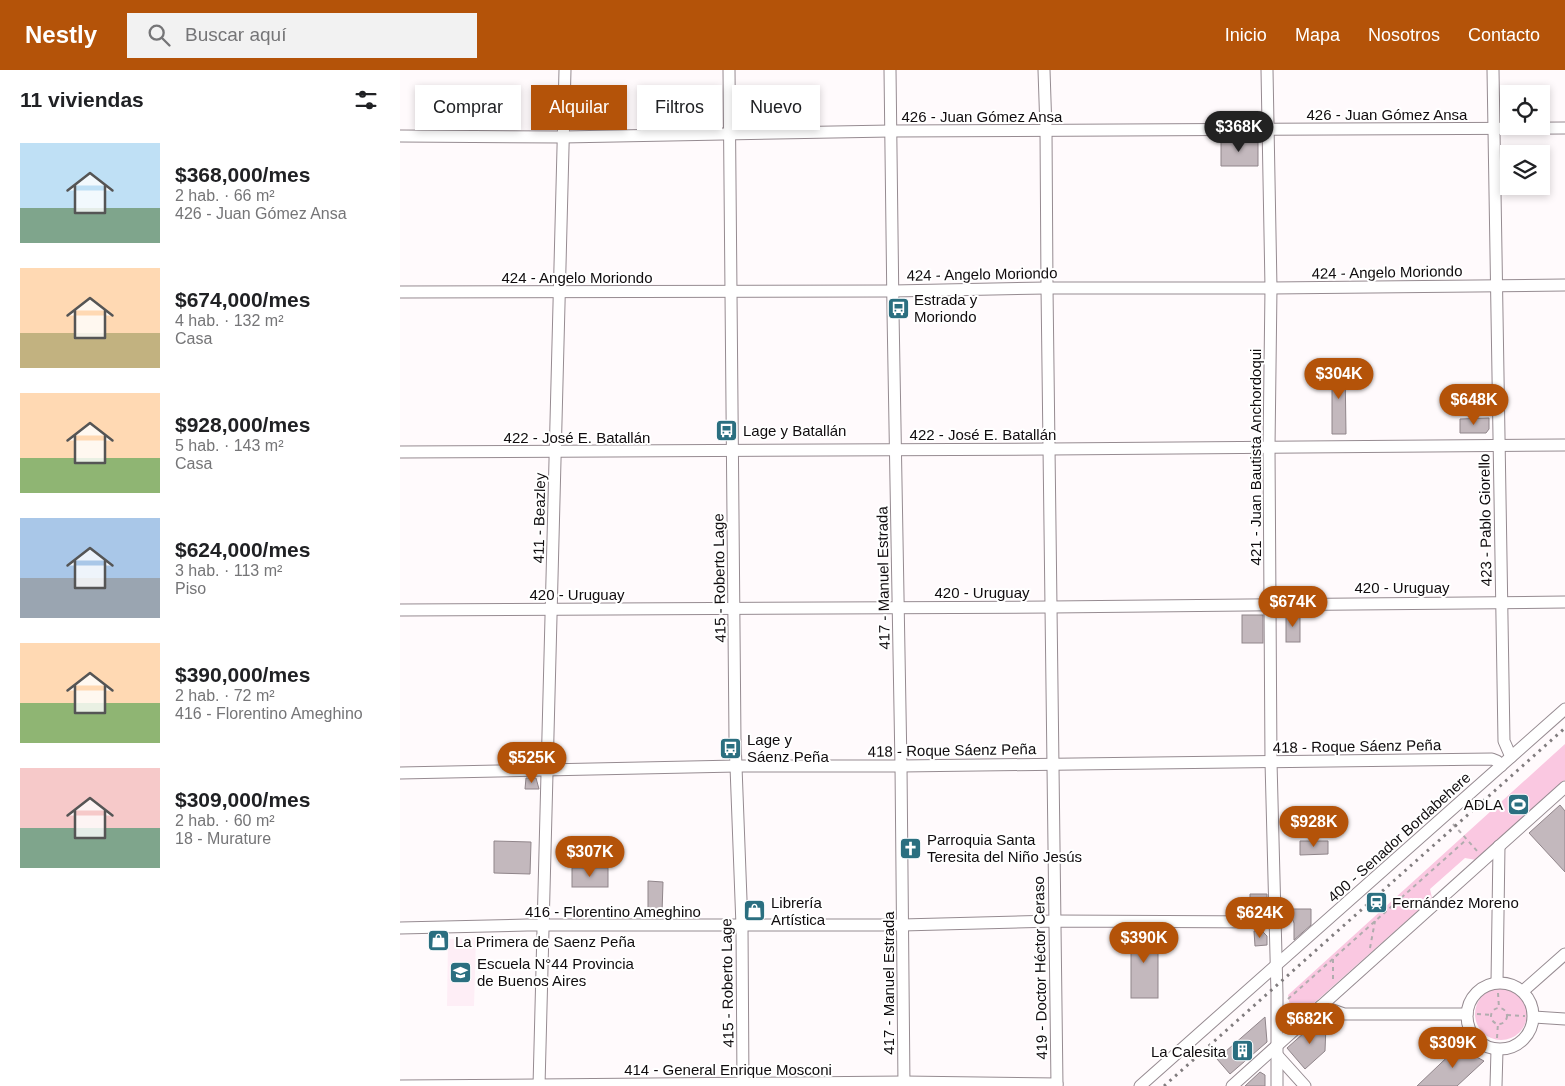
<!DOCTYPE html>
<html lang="es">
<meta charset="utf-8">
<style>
:root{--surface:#fff;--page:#f2f2f2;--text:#202124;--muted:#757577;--accent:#b45309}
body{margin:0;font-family:Arial,sans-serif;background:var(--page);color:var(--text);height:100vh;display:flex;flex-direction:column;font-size:19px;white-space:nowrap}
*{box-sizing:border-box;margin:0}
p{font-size:16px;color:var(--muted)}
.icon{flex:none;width:28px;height:28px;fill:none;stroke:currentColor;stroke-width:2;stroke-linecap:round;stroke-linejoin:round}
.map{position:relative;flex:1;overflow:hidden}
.details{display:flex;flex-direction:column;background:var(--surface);width:400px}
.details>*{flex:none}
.top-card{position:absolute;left:15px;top:15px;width:475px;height:45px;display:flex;gap:10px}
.tools{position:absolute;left:1100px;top:15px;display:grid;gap:10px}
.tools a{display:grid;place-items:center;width:50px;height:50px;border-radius:0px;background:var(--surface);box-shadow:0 2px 8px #0003;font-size:25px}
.price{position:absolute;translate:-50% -42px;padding:0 11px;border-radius:18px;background:var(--accent);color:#fff;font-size:16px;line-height:32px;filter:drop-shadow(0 1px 2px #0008)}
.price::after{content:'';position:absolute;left:50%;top:30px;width:15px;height:11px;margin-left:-8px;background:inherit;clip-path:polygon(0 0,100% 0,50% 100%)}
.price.on{background:#222;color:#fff}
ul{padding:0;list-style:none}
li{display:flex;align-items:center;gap:15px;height:125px;padding:0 20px}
li span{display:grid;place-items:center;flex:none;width:140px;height:100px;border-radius:0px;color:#555}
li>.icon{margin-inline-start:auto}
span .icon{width:60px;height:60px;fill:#fffc;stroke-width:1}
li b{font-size:21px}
h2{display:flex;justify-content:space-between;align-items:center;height:60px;padding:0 20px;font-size:21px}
.chip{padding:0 18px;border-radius:0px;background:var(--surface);box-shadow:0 2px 8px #0003;font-size:18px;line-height:45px}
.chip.on{background:var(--accent);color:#fff}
header{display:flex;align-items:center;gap:30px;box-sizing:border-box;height:70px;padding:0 25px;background:var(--accent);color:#fff}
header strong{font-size:24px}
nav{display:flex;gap:28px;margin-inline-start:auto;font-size:18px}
.search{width:350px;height:45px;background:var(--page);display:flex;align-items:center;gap:12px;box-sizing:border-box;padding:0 18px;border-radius:0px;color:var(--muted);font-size:19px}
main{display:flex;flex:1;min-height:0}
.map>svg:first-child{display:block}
</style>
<header>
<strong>Nestly</strong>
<div class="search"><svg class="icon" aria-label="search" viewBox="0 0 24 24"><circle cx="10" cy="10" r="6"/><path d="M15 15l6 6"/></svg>Buscar aquí</div>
<nav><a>Inicio</a><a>Mapa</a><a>Nosotros</a><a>Contacto</a></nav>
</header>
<main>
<section class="details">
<h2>11 viviendas<svg class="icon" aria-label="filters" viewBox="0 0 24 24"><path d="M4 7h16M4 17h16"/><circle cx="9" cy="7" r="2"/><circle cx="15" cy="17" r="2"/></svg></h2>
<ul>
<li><span style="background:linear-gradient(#bfe0f5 65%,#7fa58c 0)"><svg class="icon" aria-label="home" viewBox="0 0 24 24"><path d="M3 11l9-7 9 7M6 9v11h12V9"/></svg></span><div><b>$368,000/mes</b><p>2 hab. · 66 m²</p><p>426 - Juan Gómez Ansa</p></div></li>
<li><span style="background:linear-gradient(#ffd9b3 65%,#c2b280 0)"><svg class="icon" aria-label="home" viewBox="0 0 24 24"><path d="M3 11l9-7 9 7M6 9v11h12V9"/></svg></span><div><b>$674,000/mes</b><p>4 hab. · 132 m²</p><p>Casa</p></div></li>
<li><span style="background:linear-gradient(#ffd9b3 65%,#8fb573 0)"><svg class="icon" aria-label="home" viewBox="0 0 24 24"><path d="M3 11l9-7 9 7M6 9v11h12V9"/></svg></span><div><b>$928,000/mes</b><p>5 hab. · 143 m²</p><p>Casa</p></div></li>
<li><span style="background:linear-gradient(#a9c7e8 60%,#9aa5b1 0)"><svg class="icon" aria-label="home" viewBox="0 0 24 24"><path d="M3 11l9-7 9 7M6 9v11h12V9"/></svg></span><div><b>$624,000/mes</b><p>3 hab. · 113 m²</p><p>Piso</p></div></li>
<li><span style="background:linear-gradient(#ffd9b3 60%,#8fb573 0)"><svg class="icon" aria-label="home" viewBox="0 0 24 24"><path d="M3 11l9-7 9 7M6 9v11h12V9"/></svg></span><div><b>$390,000/mes</b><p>2 hab. · 72 m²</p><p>416 - Florentino Ameghino</p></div></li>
<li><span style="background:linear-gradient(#f6c9c9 60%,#7fa58c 0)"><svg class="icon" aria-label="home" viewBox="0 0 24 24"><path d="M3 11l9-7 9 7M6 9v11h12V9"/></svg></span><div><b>$309,000/mes</b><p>2 hab. · 60 m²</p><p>18 - Murature</p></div></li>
</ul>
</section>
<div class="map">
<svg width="1165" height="1016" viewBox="0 0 1165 1016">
<rect width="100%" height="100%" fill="#fffafc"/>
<!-- built -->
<path fill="#feeef6" d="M76,868L74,936H47L48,869Z"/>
<!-- green -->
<g fill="#fac8e1">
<path d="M1165,674V710L1076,790L1065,788L1030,819L1032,828L894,951L892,947L888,925Z"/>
<circle cx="1101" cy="944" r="26"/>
</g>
<!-- building -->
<g fill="#c3b8bd" stroke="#90858a">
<path d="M821,69H854L858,72V96H821Z"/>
<path d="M932,295H945L946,364H932Z"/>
<path d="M1089,348V359L1086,363H1060V349Z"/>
<rect x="842" y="545" width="21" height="28"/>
<rect x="886" y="545" width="14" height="27"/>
<path d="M126,708H136L139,719H125Z"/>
<path d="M1160,735L1165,741V802L1129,763Z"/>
<path d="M94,771L131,772L130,804L94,803Z"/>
<path d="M900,771H928V784L900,785Z"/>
<rect x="172" y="798" width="36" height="19"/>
<path d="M248,811L263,812L262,843H248Z"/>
<path d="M850,824H867V835L862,840H850Z"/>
<path d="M893,839H911V855L894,870V853L892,848Z"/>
<rect x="731" y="859" width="27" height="69"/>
<path d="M854,861H862L867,866V875L855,876Z"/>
<path d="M32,865H46V877L32,878Z"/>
<path d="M865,947L867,972L830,1004L817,989Z"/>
<path d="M914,954L926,955L925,981L905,999L887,978Z"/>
<path d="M1061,974L1071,984L1084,991L1057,1016H1017Z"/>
<path d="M860,1002L865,1005V1016H845Z"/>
</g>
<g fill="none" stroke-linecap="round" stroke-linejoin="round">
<defs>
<g id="minor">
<path d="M329,0L335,670L342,856L343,1016"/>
<path d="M490,0L493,242L501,696L504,1016"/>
<path d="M644,0L646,60L647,218L657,1016"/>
<path d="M867,0L871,218L869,377L871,692L877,924V1016"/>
<path d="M1093,0L1104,671L1111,687"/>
<path d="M0,66L163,67L491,61L1165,58"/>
<path d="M0,222L493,221L647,218H871L1165,215"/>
<path d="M0,382L650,379L1165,375"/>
<path d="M0,540L651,537L1165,532"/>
<path d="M0,703L337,696H501L1092,689L1097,691L1101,696"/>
<path d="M0,858L127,855H502L655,851L875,852"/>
<path d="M1097,912L1099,776"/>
<circle cx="1100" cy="946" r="33"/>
<path d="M1123,921L1165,884"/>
<path d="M921,936L944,944H1067"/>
<path d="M1134,947L1165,949"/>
<path d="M877,985L905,1016"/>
<path d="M0,1016L504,1012L657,1014"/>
<path d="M139,1016L165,0"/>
<path d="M740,1016L1165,639"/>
<path d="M832,1016L1165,717"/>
<path d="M1096,1016L1097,980"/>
</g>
</defs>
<!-- minor casing -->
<use href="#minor" stroke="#968b91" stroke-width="13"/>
<!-- path -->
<g stroke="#b1acae" stroke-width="2" stroke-dasharray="4 4" stroke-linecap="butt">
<path d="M1053,754L1078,782"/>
<path d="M970,878L975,851"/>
<path d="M933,889V909"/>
<path d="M1098,923L1099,938"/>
<path d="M888,929L1067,769"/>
<circle cx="1099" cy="946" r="8"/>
<path d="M1077,944L1092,945"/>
<path d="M1107,945L1125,946"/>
<path d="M1097,968L1098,953"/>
</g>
<!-- minor -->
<use href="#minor" stroke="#fff" stroke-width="11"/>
<!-- rail -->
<path stroke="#807c7e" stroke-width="3" stroke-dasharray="2.5 5" stroke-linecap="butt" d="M764,1016L1165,658"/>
</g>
<!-- icons -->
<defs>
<symbol id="bus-square" viewBox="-11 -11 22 22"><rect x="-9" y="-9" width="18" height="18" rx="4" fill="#2b6f80" stroke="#fff"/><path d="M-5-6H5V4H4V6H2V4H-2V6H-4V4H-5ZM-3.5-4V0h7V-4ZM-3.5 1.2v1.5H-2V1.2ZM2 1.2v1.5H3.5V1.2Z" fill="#fff"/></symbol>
<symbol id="stadium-square" viewBox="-11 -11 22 22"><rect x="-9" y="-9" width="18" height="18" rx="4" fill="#2b6f80" stroke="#fff"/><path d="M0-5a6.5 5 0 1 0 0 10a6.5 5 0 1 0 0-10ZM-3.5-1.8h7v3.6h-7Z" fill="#fff"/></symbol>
<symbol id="church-square" viewBox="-11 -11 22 22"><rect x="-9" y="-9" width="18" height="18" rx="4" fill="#2b6f80" stroke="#fff"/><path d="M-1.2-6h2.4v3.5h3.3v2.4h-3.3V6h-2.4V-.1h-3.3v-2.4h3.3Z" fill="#fff"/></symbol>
<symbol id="station-square" viewBox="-11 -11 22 22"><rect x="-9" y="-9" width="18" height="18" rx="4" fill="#2b6f80" stroke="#fff"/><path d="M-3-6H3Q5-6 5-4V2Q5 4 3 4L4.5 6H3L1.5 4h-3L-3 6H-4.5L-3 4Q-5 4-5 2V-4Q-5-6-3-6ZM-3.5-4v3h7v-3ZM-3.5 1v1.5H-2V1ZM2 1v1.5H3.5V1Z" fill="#fff"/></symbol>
<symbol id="shop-square" viewBox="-11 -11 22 22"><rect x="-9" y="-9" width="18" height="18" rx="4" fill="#2b6f80" stroke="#fff"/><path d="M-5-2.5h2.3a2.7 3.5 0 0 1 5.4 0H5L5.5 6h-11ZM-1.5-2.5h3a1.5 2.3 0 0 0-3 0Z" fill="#fff"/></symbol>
<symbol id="school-square" viewBox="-11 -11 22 22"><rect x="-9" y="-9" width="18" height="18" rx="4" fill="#2b6f80" stroke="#fff"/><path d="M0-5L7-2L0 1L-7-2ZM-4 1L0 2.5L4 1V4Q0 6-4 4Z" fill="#fff"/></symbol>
<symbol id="building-square" viewBox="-11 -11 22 22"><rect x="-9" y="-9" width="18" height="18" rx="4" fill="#2b6f80" stroke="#fff"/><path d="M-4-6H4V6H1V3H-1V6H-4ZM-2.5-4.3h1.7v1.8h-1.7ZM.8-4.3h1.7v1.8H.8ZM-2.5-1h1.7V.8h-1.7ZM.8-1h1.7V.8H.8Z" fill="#fff"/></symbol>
</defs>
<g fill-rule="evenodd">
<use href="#bus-square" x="486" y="226" width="25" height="25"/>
<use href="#bus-square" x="314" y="348" width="25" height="25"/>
<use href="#bus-square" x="318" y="666" width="25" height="25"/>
<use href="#stadium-square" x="1106" y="722" width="25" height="25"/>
<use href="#church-square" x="498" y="766" width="25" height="25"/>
<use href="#station-square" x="964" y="820" width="25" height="25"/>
<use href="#shop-square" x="342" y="828" width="25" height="25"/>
<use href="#shop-square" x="26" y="858" width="25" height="25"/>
<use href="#school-square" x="48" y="890" width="25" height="25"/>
<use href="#building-square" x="830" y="968" width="25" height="25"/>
</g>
<g text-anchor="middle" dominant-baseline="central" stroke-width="4" stroke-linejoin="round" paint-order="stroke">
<!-- street labels -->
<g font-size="15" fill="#100c0e" stroke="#fff">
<text x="987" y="44">426 - Juan Gómez Ansa</text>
<text x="582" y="46">426 - Juan Gómez Ansa</text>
<text transform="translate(987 202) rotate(-1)">424 - Angelo Moriondo</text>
<text transform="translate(582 204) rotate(-1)">424 - Angelo Moriondo</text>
<text x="177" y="207">424 - Angelo Moriondo</text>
<text x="583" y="364">422 - José E. Batallán</text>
<text x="177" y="367">422 - José E. Batallán</text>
<text transform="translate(855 387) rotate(-90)">421 - Juan Bautista Anchordoqui</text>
<text transform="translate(139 448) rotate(-89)">411 - Beazley</text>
<text transform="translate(1085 450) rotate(-91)">423 - Pablo Giorello</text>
<text transform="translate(319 508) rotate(-91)">415 - Roberto Lage</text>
<text transform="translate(483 508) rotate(-91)">417 - Manuel Estrada</text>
<text x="1002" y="517">420 - Uruguay</text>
<text x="582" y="522">420 - Uruguay</text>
<text x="177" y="524">420 - Uruguay</text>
<text transform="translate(957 676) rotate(-1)">418 - Roque Sáenz Peña</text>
<text transform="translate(552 680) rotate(-1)">418 - Roque Sáenz Peña</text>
<text transform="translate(999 767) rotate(-42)">400 - Senador Bordabehere</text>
<text x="213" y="841">416 - Florentino Ameghino</text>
<text transform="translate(640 898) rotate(-91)">419 - Doctor Héctor Ceraso</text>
<text transform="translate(327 913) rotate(-91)">415 - Roberto Lage</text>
<text transform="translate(488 913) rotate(-90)">417 - Manuel Estrada</text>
<text x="328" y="999">414 - General Enrique Mosconi</text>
</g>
<!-- poi labels -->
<g font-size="15" fill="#100c0e" stroke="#fff" text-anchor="start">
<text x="514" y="229">Estrada y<tspan x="514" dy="17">Moriondo</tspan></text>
<text x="343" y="360">Lage y Batallán</text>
<text x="347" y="669">Lage y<tspan x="347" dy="17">Sáenz Peña</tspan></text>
<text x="1103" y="734" text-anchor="end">ADLA</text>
<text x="527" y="769">Parroquia Santa<tspan x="527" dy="17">Teresita del Niño Jesús</tspan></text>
<text x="371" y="832">Librería<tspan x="371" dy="17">Artística</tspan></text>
<text x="992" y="832">Fernández Moreno</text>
<text x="55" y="871">La Primera de Saenz Peña</text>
<text x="77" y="893">Escuela N°44 Provincia<tspan x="77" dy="17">de Buenos Aires</tspan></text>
<text x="826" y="981" text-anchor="end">La Calesita</text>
</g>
</g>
</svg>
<div class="tools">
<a><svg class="icon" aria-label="locate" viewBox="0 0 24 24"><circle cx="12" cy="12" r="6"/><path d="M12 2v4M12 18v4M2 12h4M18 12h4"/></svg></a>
<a><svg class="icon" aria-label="layers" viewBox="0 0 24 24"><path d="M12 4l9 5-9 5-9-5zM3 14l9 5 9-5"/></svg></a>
</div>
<b class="price on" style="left:839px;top:83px">$368K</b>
<b class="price" style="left:939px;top:330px">$304K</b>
<b class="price" style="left:1074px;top:356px">$648K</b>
<b class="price" style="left:893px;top:558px">$674K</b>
<b class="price" style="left:132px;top:714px">$525K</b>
<b class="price" style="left:914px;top:778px">$928K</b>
<b class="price" style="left:190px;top:808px">$307K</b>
<b class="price" style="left:860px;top:869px">$624K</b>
<b class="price" style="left:744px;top:894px">$390K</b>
<b class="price" style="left:910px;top:975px">$682K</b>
<b class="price" style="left:1053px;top:999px">$309K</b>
<div class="top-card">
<a class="chip">Comprar</a>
<a class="chip on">Alquilar</a>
<a class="chip">Filtros</a>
<a class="chip">Nuevo</a>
</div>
</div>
</main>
